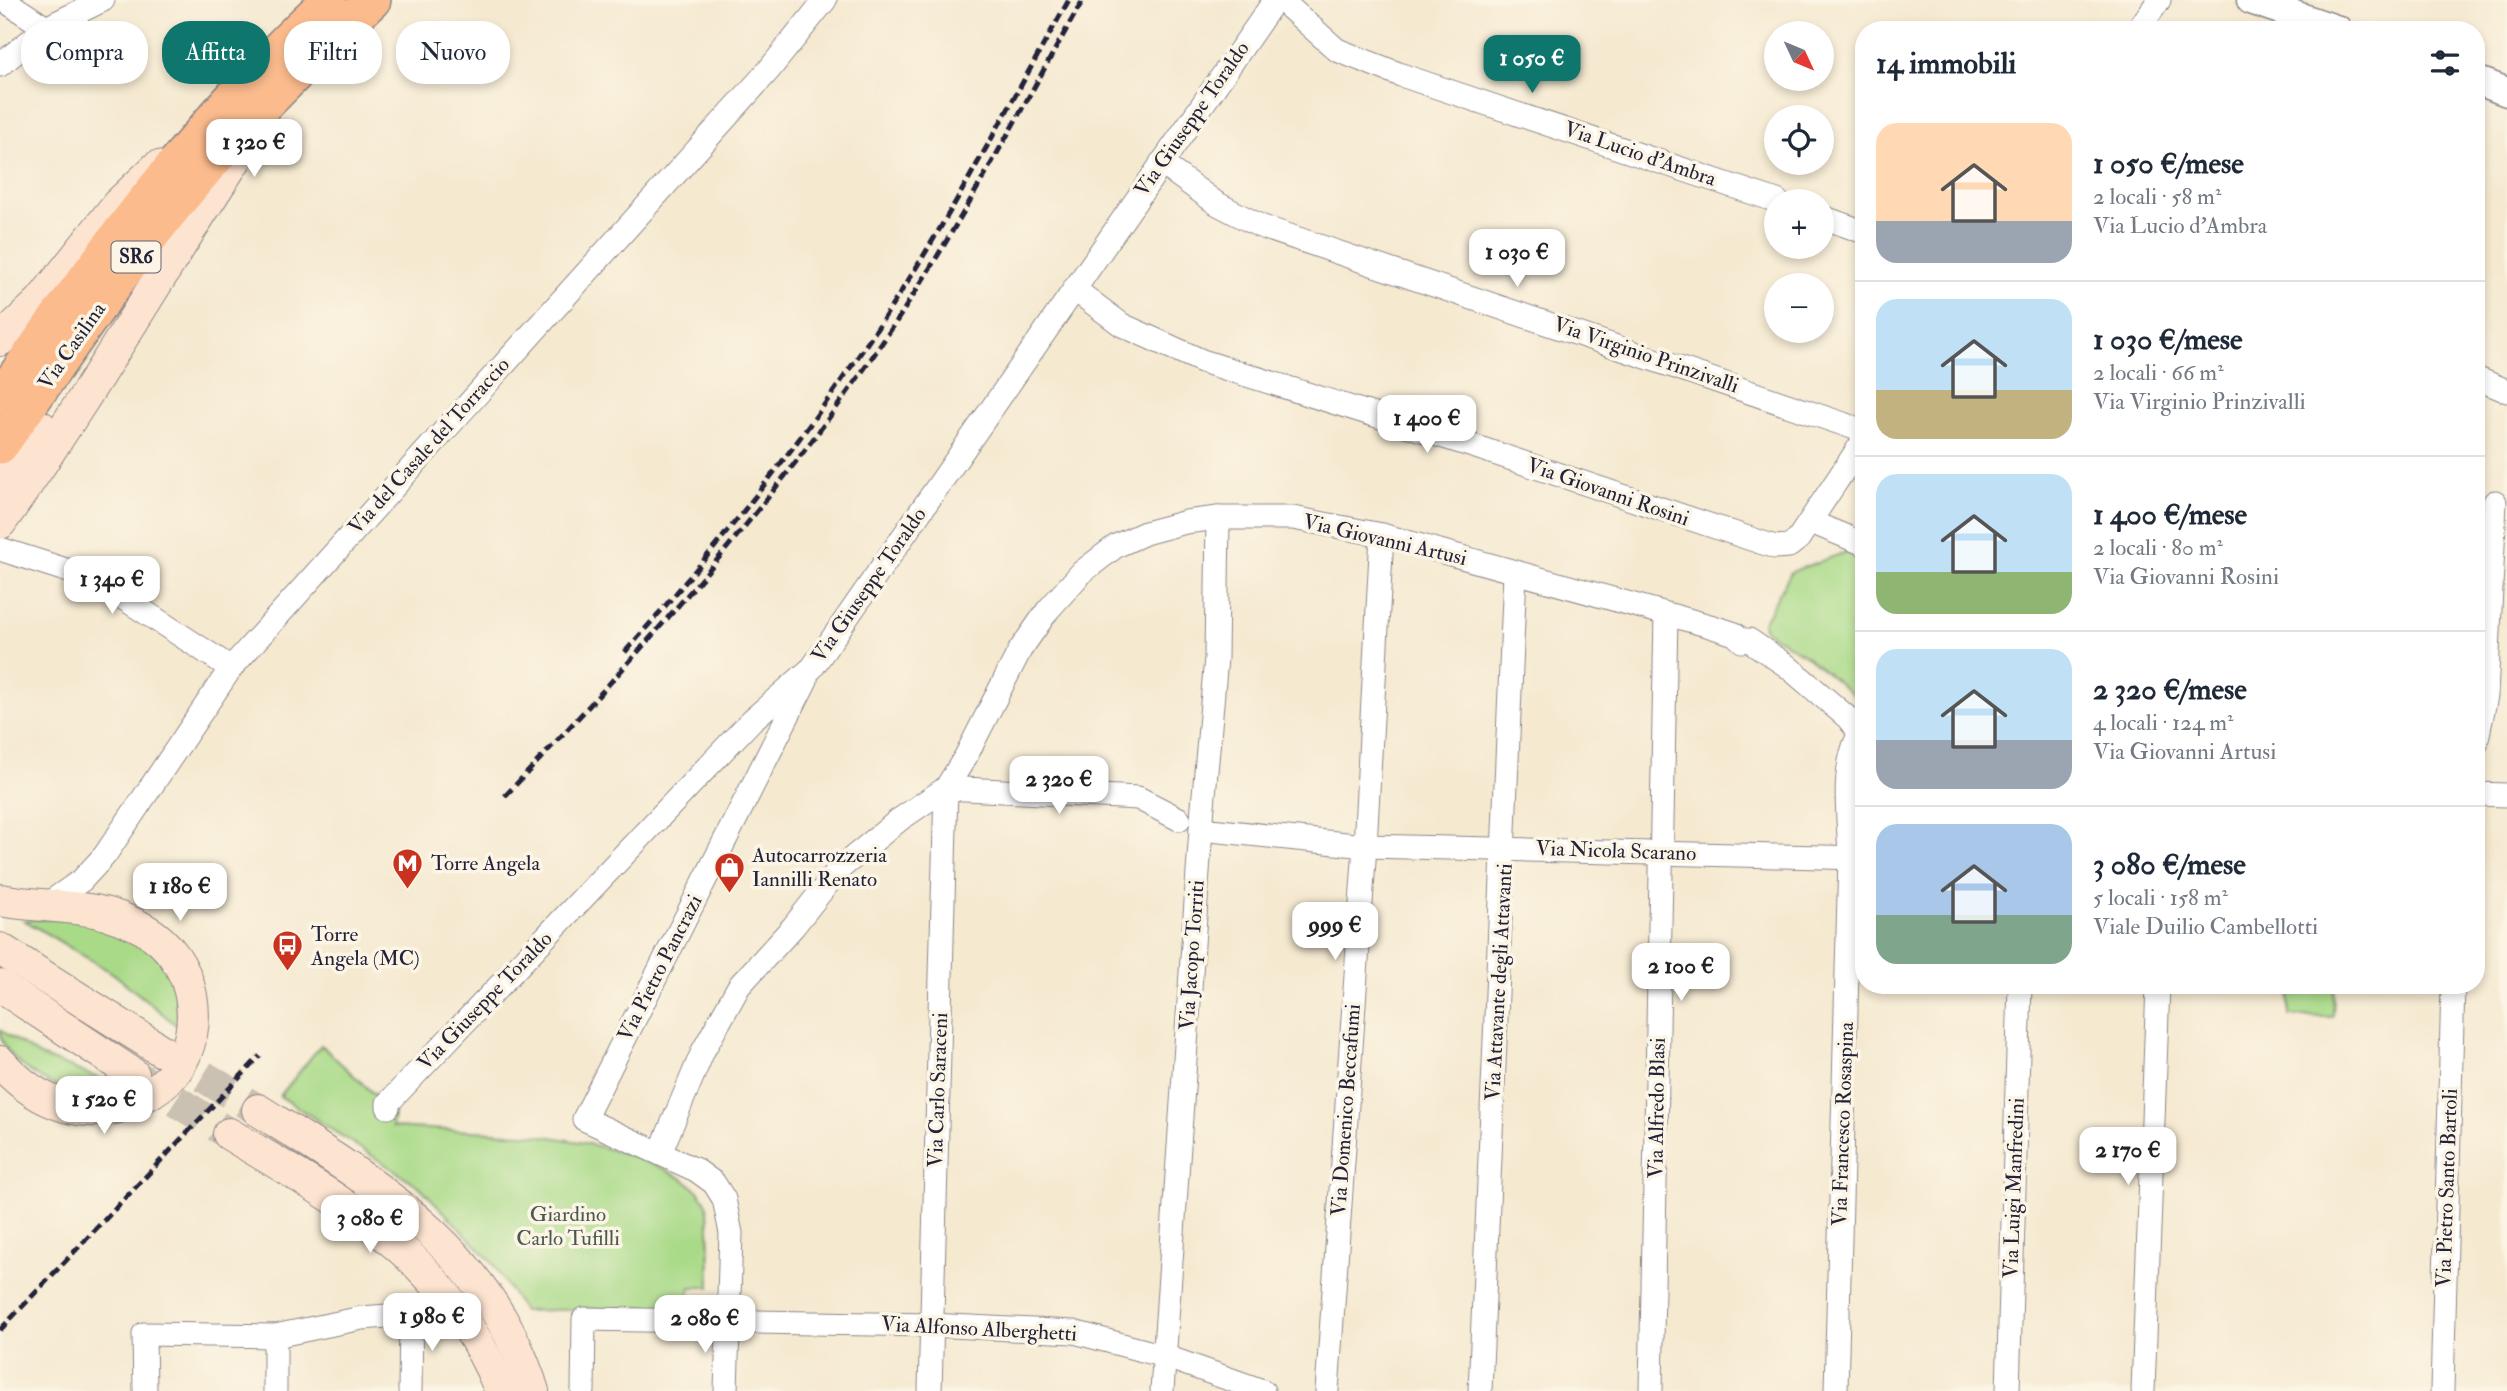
<!DOCTYPE html>
<html lang="it">
<meta charset="utf-8">
<style>
:root{--surface:#fff;--page:#f6f6f7;--text:#1f2937;--muted:#747a83;--line:#e0e1e3;--accent:#0f766e}
body{margin:0;font-family:"IM FELL Double Pica",serif;background:var(--page);color:var(--text);height:100vh;display:flex;flex-direction:column;font-size:26px;white-space:nowrap}
*{box-sizing:border-box;margin:0}
p{font-size:23px;color:var(--muted)}
.icon{flex:none;width:38px;height:38px;fill:none;stroke:currentColor;stroke-width:2;stroke-linecap:round;stroke-linejoin:round}
.map{position:relative;flex:1;overflow:hidden}
.drawer{position:absolute;left:1855px;top:21px;width:630px;height:973px;display:flex;flex-direction:column;background:var(--surface);border-radius:28px;box-shadow:0 4px 10px #0003}
.drawer>*{flex:none}
.guide{position:absolute;left:21px;top:21px;width:665px;height:63px;display:flex;gap:14px}
.needle{width:46px;rotate:134deg}
.fabs{position:absolute;left:1764px;top:21px;display:grid;gap:14px}
.fabs a{display:grid;place-items:center;width:70px;height:70px;border-radius:50%;background:var(--surface);box-shadow:0 4px 10px #0003;font-size:35px}
.price{position:absolute;translate:-50% -60px;padding:0 16px;border-radius:14px;background:#fff;color:#222;font-size:23px;line-height:46px;filter:drop-shadow(0 2px 4px #0008)}
.price::after{content:'';position:absolute;left:50%;top:42px;width:21px;height:16px;margin-left:-10px;background:inherit;clip-path:polygon(0 0,100% 0,50% 100%)}
.price.selected{background:var(--accent);color:#fff}
ul{padding:0;list-style:none}
li{display:flex;align-items:center;gap:21px;height:175px;padding:0 21px}
li+li{border-top:2px solid var(--line)}
li span{display:grid;place-items:center;flex:none;width:196px;height:140px;border-radius:21px;color:#555}
li>.icon{margin-inline-start:auto}
span .icon{width:84px;height:84px;fill:#fffc;stroke-width:1}
li b{font-size:30px}
h2{display:flex;justify-content:space-between;align-items:center;height:84px;padding:0 21px;font-size:30px}
.chip{padding:0 24px;border-radius:28px;background:var(--surface);box-shadow:0 4px 10px #0003;font-size:24px;line-height:63px}
.chip.selected{background:var(--accent);color:#fff}
.map>svg:first-child{display:block}
</style>
<div class="map">
<svg width="2507" height="1391" viewBox="0 0 2507 1391">
<rect width="100%" height="100%" fill="#fcf5e5"/>
<filter id="ink" filterUnits="userSpaceOnUse"><feTurbulence type="fractalNoise" baseFrequency=".0143" numOctaves="2"/><feDisplacementMap in="SourceGraphic" scale="14" xChannelSelector="R" yChannelSelector="G"/><feConvolveMatrix kernelMatrix="1 2 1 2 8 2 1 2 1" color-interpolation-filters="sRGB"/></filter>
<filter id="wash" filterUnits="userSpaceOnUse"><feTurbulence type="fractalNoise" baseFrequency=".00686" numOctaves="4" result="noise"/><feDisplacementMap in="SourceGraphic" scale="28" xChannelSelector="R" yChannelSelector="G"/><feGaussianBlur stdDeviation="1.57" result="paint"/><feColorMatrix in="noise" values="0 0 0 0 0 0 0 0 0 0 0 0 0 0 0 0 0 1.4 0 .05"/><feComposite in="paint" operator="in"/></filter>
<g filter="url(#wash)">
<rect width="100%" height="100%" fill="#f5e9d0"/>
<!-- green -->
<g fill="#a9da88" stroke="#667e62" stroke-width="2">
<path d="M1846,552L1864,559V704L1809,658L1765,630L1763,623L1791,572Z"/>
<path d="M73,918L146,942L172,973L180,1028L114,974L24,920Z"/>
<path d="M2290,985H2334L2333,1017L2289,1016Z"/>
<path d="M0,1030L40,1056L122,1087C92,1116 0,1067 0,1030Z"/>
<path d="M321,1045L394,1113L392,1127C446,1131 503,1130 557,1138C596,1144 687,1166 706,1202C711,1210 709,1273 710,1287H690L689,1306L523,1311L492,1262L420,1187L280,1096Z"/>
</g>
</g>
<g filter="url(#ink)">
<g fill="none" stroke-linecap="round" stroke-linejoin="round">
<!-- secondary-tunnel -->
<g stroke="#cbc1b2" stroke-width="32" stroke-dasharray="32 16" stroke-linecap="butt">
<path d="M162,1051L258,1110"/>
<path d="M135,1075L229,1134"/>
</g>
<defs>
<g id="minor">
<path d="M4,0L46,28"/>
<path d="M1281,0L1337,50L1401,75L1777,201"/>
<path d="M2138,30L2159,0"/>
<path d="M0,65L46,28L103,0"/>
<path d="M1161,163L1216,203L1260,226L1864,431"/>
<path d="M1822,217L1864,232"/>
<path d="M1074,289L1122,325L1202,361L1473,446L1775,547L1789,546L1798,539L1864,440"/>
<path d="M2476,378L2507,391"/>
<path d="M1811,522L1864,544"/>
<path d="M0,549L94,579L231,668"/>
<path d="M2476,744L2486,696L2495,502"/>
<path d="M946,788L1138,798L1179,819"/>
<path d="M2476,794L2507,795"/>
<path d="M1201,829L1365,846L1864,858"/>
<path d="M49,903L82,880L105,855L231,668L768,71L825,0"/>
<path d="M388,1107V1103L752,720L812,668L1275,0"/>
<path d="M660,1153L703,1051L739,986L793,927L839,869L899,820L946,788L966,756L1020,650L1048,610L1082,572L1116,546L1145,533L1186,522L1218,518H1293L1382,535L1710,626L1735,634L1742,641L1749,640L1787,666L1848,718L1864,739"/>
<path d="M145,1391L144,1334L275,1336L362,1318L411,1314L410,1391"/>
<path d="M275,1391V1336"/>
<path d="M583,1391L584,1319L931,1325L1074,1332L1164,1356L1263,1391"/>
<path d="M726,1391L731,1233L724,1199L714,1183L696,1170L584,1119L806,680"/>
<path d="M930,1391L946,788"/>
<path d="M1162,1391L1201,829L1216,658L1218,518"/>
<path d="M1327,1391L1365,846L1382,535"/>
<path d="M1480,1391L1515,573"/>
<path d="M1651,1391L1666,615"/>
<path d="M1836,1391L1850,857C1849,819 1841,774 1857,739H1863"/>
<path d="M2008,1391L2020,985"/>
<path d="M2143,1391L2158,985"/>
<path d="M2442,1391L2453,985"/>
</g>
<g id="tertiary">
<path d="M2251,0L2338,30"/>
<path d="M2476,80L2507,92"/>
</g>
<g id="secondary">
<path d="M0,340L41,301L118,204L157,167"/>
<path d="M0,484L41,427"/>
<path d="M0,523C89,398 165,264 251,136"/>
<path d="M0,900C50,909 97,902 144,929C194,957 208,1026 175,1072C166,1083 154,1091 141,1098C89,1125 37,1104 0,1062"/>
<path d="M0,949L162,1051"/>
<path d="M0,986L133,1074"/>
<path d="M258,1110C375,1184 489,1249 533,1391"/>
<path d="M229,1134C348,1206 446,1255 501,1391"/>
</g>
<g id="primary">
<path d="M0,398C99,256 201,117 329,0"/>
<path d="M0,446C65,356 126,262 198,178C252,115 312,57 373,0"/>
</g>
</defs>
<!-- minor casing -->
<use href="#minor" stroke="#8c8686" stroke-width="25"/>
<!-- tertiary casing -->
<use href="#tertiary" stroke="#8c8686" stroke-width="31"/>
<!-- secondary casing -->
<use href="#secondary" stroke="#8c8686" stroke-width="34"/>
<!-- primary casing -->
<use href="#primary" stroke="#8c8686" stroke-width="38"/>
<!-- minor -->
<use href="#minor" stroke="#fff" stroke-width="23"/>
<!-- tertiary -->
<use href="#tertiary" stroke="#fff" stroke-width="28"/>
<!-- secondary -->
<use href="#secondary" stroke="#fde4d1" stroke-width="32"/>
<!-- primary -->
<use href="#primary" stroke="#fbbb8d" stroke-width="35"/>
<!-- rail -->
<g stroke="#22223b" stroke-width="5" stroke-dasharray="10 5" stroke-linecap="butt">
<path d="M625,652C733,530 834,401 919,263C972,177 1019,87 1069,0"/>
<path d="M505,796C636,658 762,516 871,359C950,245 1014,121 1083,0"/>
<path d="M0,1330L260,1056"/>
</g>
</g>
</g>
<!-- icons -->
<defs>
<symbol id="metro-pin" viewBox="-11 -11 22 30"><path d="M0 17L-7.5 6A9.5 9.5 0 1 1 7.5 6Z" fill="#c8321e" stroke="#fcf5e5"/><path d="M-5.5 5V-5H-3L0 0L3-5H5.5V5H3V-.5L0 4L-3-.5V5Z" fill="#fff"/></symbol>
<symbol id="shop-pin" viewBox="-11 -11 22 30"><path d="M0 17L-7.5 6A9.5 9.5 0 1 1 7.5 6Z" fill="#c8321e" stroke="#fcf5e5"/><path d="M-5-2.5h2.3a2.7 3.5 0 0 1 5.4 0H5L5.5 6h-11ZM-1.5-2.5h3a1.5 2.3 0 0 0-3 0Z" fill="#fff"/></symbol>
<symbol id="bus-pin" viewBox="-11 -11 22 30"><path d="M0 17L-7.5 6A9.5 9.5 0 1 1 7.5 6Z" fill="#c8321e" stroke="#fcf5e5"/><path d="M-5-6H5V4H4V6H2V4H-2V6H-4V4H-5ZM-3.5-4V0h7V-4ZM-3.5 1.2v1.5H-2V1.2ZM2 1.2v1.5H3.5V1.2Z" fill="#fff"/></symbol>
</defs>
<g fill-rule="evenodd">
<use href="#metro-pin" x="390" y="846" width="35" height="47"/>
<use href="#shop-pin" x="712" y="850" width="35" height="47"/>
<use href="#bus-pin" x="270" y="928" width="35" height="47"/>
</g>
<g text-anchor="middle" dominant-baseline="central" stroke-width="7" stroke-linejoin="round" paint-order="stroke">
<!-- shield labels -->
<rect fill="#fcf5e5" stroke="#63616e" stroke-width="2" x="111.5" y="241.5" width="49" height="31" rx="5"/>
<g font-size="19" font-weight="bold" fill="#22223b">
<text x="136" y="257">SR6</text>
</g>
<!-- street labels -->
<g font-size="21" fill="#22223b" stroke="#fcf5e5">
<text transform="translate(1192 119) rotate(-55)">Via Giuseppe Toraldo</text>
<text transform="translate(1640 154) rotate(19)">Via Lucio d'Ambra</text>
<text transform="translate(72 346) rotate(-55)">Via Casilina</text>
<text transform="translate(1646 355) rotate(19)">Via Virginio Prinzivalli</text>
<text transform="translate(429 446) rotate(-48)">Via del Casale del Torraccio</text>
<text transform="translate(1608 492) rotate(19)">Via Giovanni Rosini</text>
<text transform="translate(1385 540) rotate(13)">Via Giovanni Artusi</text>
<text transform="translate(869 585) rotate(-55)">Via Giuseppe Toraldo</text>
<text transform="translate(1616 851) rotate(2)">Via Nicola Scarano</text>
<text transform="translate(1192 955) rotate(-86)">Via Jacopo Torriti</text>
<text transform="translate(660 968) rotate(-63)">Via Pietro Pancrazi</text>
<text transform="translate(1499 982) rotate(-87)">Via Attavante degli Attavanti</text>
<text transform="translate(485 1001) rotate(-46)">Via Giuseppe Toraldo</text>
<text transform="translate(938 1090) rotate(-88)">Via Carlo Saraceni</text>
<text transform="translate(1657 1108) rotate(-89)">Via Alfredo Blasi</text>
<text transform="translate(1346 1110) rotate(-86)">Via Domenico Beccafumi</text>
<text transform="translate(1843 1124) rotate(-88)">Via Francesco Rosaspina</text>
<text transform="translate(2014 1188) rotate(-88)">Via Luigi Manfredini</text>
<text transform="translate(2447 1188) rotate(-88)">Via Pietro Santo Bartoli</text>
<text transform="translate(979 1329) rotate(3)">Via Alfonso Alberghetti</text>
</g>
<!-- poi labels -->
<g font-size="21" fill="#22223b" stroke="#fcf5e5" text-anchor="start">
<text x="752" y="855">Autocarrozzeria<tspan x="752" dy="24">Iannilli Renato</tspan></text>
<text x="431" y="863">Torre Angela</text>
<text x="311" y="934">Torre<tspan x="311" dy="24">Angela (MC)</tspan></text>
</g>
<!-- park labels -->
<g font-size="21" fill="#4a5952" stroke="#fcf5e5">
<text x="568" y="1214">Giardino<tspan x="568" dy="24">Carlo Tufilli</tspan></text>
</g>
</g>
</svg>
<div class="fabs">
<a><svg class="needle" viewBox="-14 -14 28 28"><path d="M0-13l5 13h-10z" fill="#e53935"/><path d="M0 13l5-13h-10z" fill="#747a83"/></svg></a>
<a><svg class="icon" aria-label="locate" viewBox="0 0 24 24"><circle cx="12" cy="12" r="6"/><path d="M12 2v4M12 18v4M2 12h4M18 12h4"/></svg></a>
<a>+</a>
<a>−</a>
</div>
<b class="price selected" style="left:1532px;top:95px">1 050 €</b>
<b class="price" style="left:254px;top:179px">1 320 €</b>
<b class="price" style="left:1517px;top:289px">1 030 €</b>
<b class="price" style="left:1427px;top:455px">1 400 €</b>
<b class="price" style="left:112px;top:616px">1 340 €</b>
<b class="price" style="left:1059px;top:816px">2 320 €</b>
<b class="price" style="left:180px;top:923px">1 180 €</b>
<b class="price" style="left:1335px;top:962px">999 €</b>
<b class="price" style="left:1681px;top:1003px">2 100 €</b>
<b class="price" style="left:104px;top:1136px">1 520 €</b>
<b class="price" style="left:2128px;top:1187px">2 170 €</b>
<b class="price" style="left:370px;top:1255px">3 080 €</b>
<b class="price" style="left:432px;top:1353px">1 980 €</b>
<b class="price" style="left:705px;top:1355px">2 080 €</b>
<div class="guide">
<a class="chip">Compra</a>
<a class="chip selected">Affitta</a>
<a class="chip">Filtri</a>
<a class="chip">Nuovo</a>
</div>
<section class="drawer">
<h2>14 immobili<svg class="icon" aria-label="filters" viewBox="0 0 24 24"><path d="M4 7h16M4 17h16"/><circle cx="9" cy="7" r="2"/><circle cx="15" cy="17" r="2"/></svg></h2>
<ul>
<li><span style="background:linear-gradient(#ffd9b3 70%,#9aa5b1 0)"><svg class="icon" aria-label="home" viewBox="0 0 24 24"><path d="M3 11l9-7 9 7M6 9v11h12V9"/></svg></span><div><b>1 050 €/mese</b><p>2 locali · 58 m²</p><p>Via Lucio d'Ambra</p></div></li>
<li><span style="background:linear-gradient(#bfe0f5 65%,#c2b280 0)"><svg class="icon" aria-label="home" viewBox="0 0 24 24"><path d="M3 11l9-7 9 7M6 9v11h12V9"/></svg></span><div><b>1 030 €/mese</b><p>2 locali · 66 m²</p><p>Via Virginio Prinzivalli</p></div></li>
<li><span style="background:linear-gradient(#bfe0f5 70%,#8fb573 0)"><svg class="icon" aria-label="home" viewBox="0 0 24 24"><path d="M3 11l9-7 9 7M6 9v11h12V9"/></svg></span><div><b>1 400 €/mese</b><p>2 locali · 80 m²</p><p>Via Giovanni Rosini</p></div></li>
<li><span style="background:linear-gradient(#bfe0f5 65%,#9aa5b1 0)"><svg class="icon" aria-label="home" viewBox="0 0 24 24"><path d="M3 11l9-7 9 7M6 9v11h12V9"/></svg></span><div><b>2 320 €/mese</b><p>4 locali · 124 m²</p><p>Via Giovanni Artusi</p></div></li>
<li><span style="background:linear-gradient(#a9c7e8 65%,#7fa58c 0)"><svg class="icon" aria-label="home" viewBox="0 0 24 24"><path d="M3 11l9-7 9 7M6 9v11h12V9"/></svg></span><div><b>3 080 €/mese</b><p>5 locali · 158 m²</p><p>Viale Duilio Cambellotti</p></div></li>
</ul>
</section>
</div>
